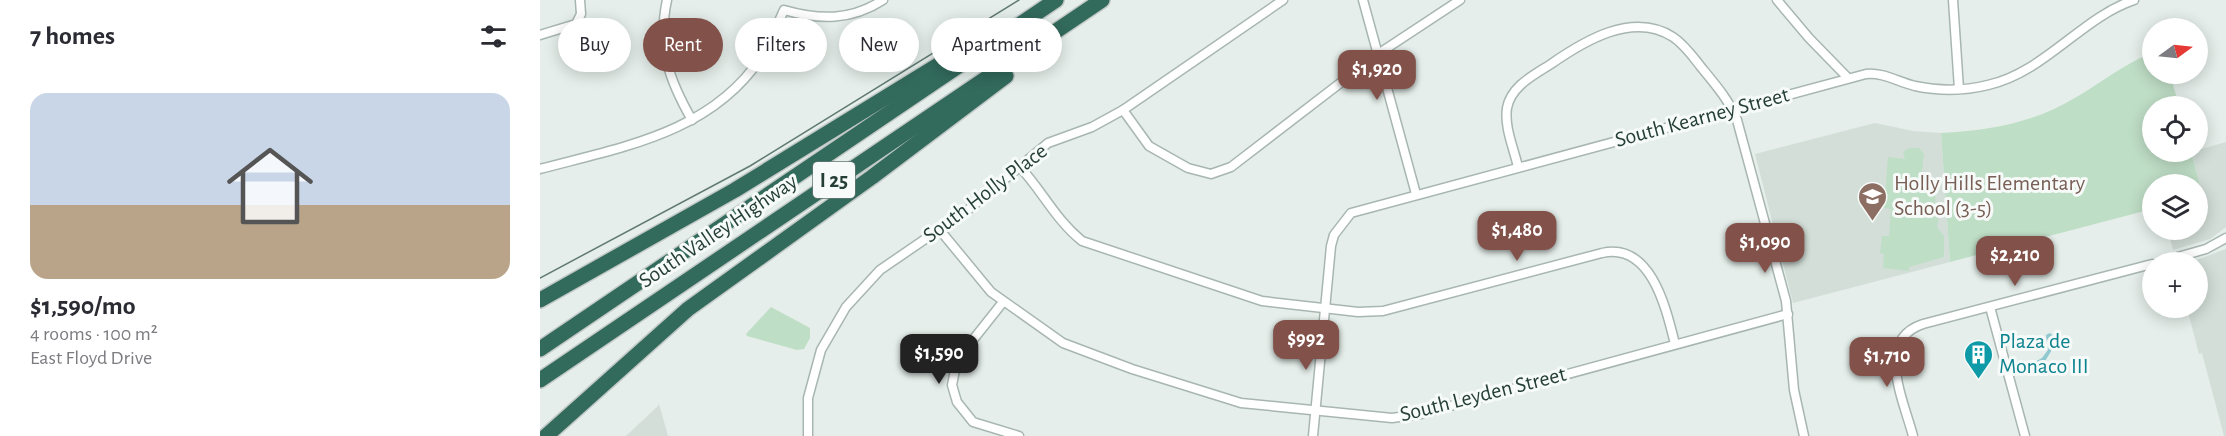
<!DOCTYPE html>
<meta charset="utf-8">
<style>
:root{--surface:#fff;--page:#f7f7f7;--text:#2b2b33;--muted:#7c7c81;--accent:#82524a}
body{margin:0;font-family:"Alegreya Sans",sans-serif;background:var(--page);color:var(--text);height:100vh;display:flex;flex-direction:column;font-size:22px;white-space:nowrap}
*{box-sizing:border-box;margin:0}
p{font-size:20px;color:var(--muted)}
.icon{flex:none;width:33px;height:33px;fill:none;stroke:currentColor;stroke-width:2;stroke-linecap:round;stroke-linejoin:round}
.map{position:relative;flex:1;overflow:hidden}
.drawer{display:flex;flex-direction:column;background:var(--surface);width:540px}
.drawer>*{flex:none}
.guide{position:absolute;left:18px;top:18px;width:570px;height:54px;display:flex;gap:12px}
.needle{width:39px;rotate:75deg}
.buttons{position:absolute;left:1602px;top:18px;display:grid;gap:12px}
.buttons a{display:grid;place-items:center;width:66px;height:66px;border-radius:50%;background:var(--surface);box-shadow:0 3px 15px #0003;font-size:30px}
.price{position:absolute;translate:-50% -51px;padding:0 14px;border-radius:12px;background:var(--accent);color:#fff;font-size:20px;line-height:39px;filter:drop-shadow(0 2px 3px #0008)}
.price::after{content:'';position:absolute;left:50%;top:36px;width:18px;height:14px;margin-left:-9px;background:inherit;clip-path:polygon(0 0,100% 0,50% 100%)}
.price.current{background:#222;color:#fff}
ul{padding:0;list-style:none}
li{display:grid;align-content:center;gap:12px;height:318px;padding:0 30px}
li span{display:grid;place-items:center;height:186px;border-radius:18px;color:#555}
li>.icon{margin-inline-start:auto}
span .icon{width:108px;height:108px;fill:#fffc;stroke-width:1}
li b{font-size:26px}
h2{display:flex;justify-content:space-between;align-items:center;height:72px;padding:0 30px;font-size:26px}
.chip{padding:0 21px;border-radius:27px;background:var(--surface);box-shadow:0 3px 15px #0003;font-size:21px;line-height:54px}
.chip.current{background:var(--accent);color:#fff}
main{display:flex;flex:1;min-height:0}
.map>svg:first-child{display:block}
</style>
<main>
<section class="drawer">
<h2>7 homes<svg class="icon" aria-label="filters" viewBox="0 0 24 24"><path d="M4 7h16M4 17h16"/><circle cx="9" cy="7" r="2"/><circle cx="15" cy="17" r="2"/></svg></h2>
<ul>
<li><span style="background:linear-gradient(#c9d6e8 60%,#b9a48a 0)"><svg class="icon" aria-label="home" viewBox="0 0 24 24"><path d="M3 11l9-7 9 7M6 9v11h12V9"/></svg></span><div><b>$1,590/mo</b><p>4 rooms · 100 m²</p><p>East Floyd Drive</p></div></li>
</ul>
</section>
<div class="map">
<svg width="1686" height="436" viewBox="0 0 1686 436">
<rect width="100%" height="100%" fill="#e5eeea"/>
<!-- built -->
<g fill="#d3ded8">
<path d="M1335,123L1373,131L1401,133L1410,262L1253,303L1215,154Z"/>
<path d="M1686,142V227L1670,239L1633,250L1628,230H1658V197L1663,195L1651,152Z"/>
<path d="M1686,249V436H1684L1662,353L1659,354L1647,308H1658V262H1651Z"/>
<path d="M119,404L128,436H86L117,407Z"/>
</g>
<!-- green -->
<g fill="#bfdec6">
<path d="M1612,53V74H1630L1639,106H1612V152H1651L1663,196L1658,197V184H1612V209L1410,262L1401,133C1447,131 1493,123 1533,99C1560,84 1583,64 1612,53Z"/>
<path d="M1369,148H1379L1384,154L1382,172L1396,186L1395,205L1400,210L1397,227L1404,236V257L1369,267V271L1343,268L1344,254L1340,253L1342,236H1349L1351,209L1344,208L1348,157L1365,159L1363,152Z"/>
<path d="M231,307L270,328V338L264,349L257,350L207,336L206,334Z"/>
</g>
<!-- water -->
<path fill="#90c8d0" d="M1510,333L1518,340L1502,366L1491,373L1489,365L1502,358L1508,350L1506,335Z"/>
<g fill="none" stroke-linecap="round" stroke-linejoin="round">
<defs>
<g id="minor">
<path d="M127,0C117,47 129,80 152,120"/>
<path d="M823,0L876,194"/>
<path d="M1237,0L1269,38L1308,78"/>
<path d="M1413,0L1419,89"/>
<path d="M0,35L36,24L41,14L40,0"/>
<path d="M583,110L609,146L648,168L671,174L691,167L838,54L920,0"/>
<path d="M480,167C503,192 515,219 542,241L722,301L818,312L843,311L1062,253C1111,242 1126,308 1135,344"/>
<path d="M978,167C974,149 964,127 967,108C971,86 994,75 1011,64C1044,41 1093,11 1133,37C1145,45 1153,57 1161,67C1175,84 1189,100 1197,120L1246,301L1254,390L1264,436"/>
<path d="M0,169C82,147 172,133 222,56C231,42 237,25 244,10C279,20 311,21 343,0"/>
<path d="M399,229L451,292L523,343L592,369L701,403L852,418L881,414L1248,314"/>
<path d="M1620,262L1666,249L1686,238"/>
<path d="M463,302L417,360L412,385L417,402L433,422L479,436"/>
<path d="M1450,307L1485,436"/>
<path d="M268,436V398L281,350L306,307L340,270L429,209L508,143L552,127L583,110L743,0"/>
<path d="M773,436L791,246L794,235L811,213L1326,74C1343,72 1358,82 1375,86C1399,91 1424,91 1448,85C1505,72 1541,18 1594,0"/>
<path d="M1373,436C1364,401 1334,340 1383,324L1612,264"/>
</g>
<g id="motorway">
<path d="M0,300L195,190L444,37"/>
<path d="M0,349L516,0"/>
<path d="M0,380L562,0"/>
<path d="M6,436L148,309L332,177L466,76"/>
</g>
</defs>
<!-- minor casing -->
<use href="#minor" stroke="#a8b6b1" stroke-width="11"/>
<!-- motorway casing -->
<use href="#motorway" stroke="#c2c9c7" stroke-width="18"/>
<!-- minor -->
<use href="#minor" stroke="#fff" stroke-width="8"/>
<!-- motorway -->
<use href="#motorway" stroke="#326a5c" stroke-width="15"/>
<!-- tram -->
<path stroke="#607a72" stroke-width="1.5" d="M0,278L210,166L479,0"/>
</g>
<!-- icons -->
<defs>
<symbol id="school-pin" viewBox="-11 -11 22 30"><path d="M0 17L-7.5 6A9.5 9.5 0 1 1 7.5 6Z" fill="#8d6e63" stroke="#f6faf8"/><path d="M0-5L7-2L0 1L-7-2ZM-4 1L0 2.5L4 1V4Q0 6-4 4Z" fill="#fff"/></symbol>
<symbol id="building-pin" viewBox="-11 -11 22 30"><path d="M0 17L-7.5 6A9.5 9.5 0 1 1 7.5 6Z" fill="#0f9aa8" stroke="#f6faf8"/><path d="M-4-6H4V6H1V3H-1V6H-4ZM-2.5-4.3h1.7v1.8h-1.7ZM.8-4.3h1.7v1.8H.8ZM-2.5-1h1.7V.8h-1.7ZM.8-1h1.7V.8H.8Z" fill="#fff"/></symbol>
</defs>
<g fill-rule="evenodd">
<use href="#school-pin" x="1316" y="180" width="33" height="45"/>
<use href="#building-pin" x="1422" y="338" width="33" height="45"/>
</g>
<g text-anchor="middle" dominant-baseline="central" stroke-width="6" stroke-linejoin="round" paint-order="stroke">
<!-- shield labels -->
<rect fill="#f6faf8" stroke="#647771" stroke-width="1.5" x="273" y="162" width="42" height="36" rx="4.5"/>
<g font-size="21" font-weight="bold" fill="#253f37">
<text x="294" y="180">I 25</text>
</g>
<!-- street labels -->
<g font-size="22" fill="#253f37" stroke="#f6faf8">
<text transform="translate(1162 117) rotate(-15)">South Kearney Street</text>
<text transform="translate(445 193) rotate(-37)">South Holly Place</text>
<text transform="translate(178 231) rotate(-34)">South Valley Highway</text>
<text transform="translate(943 394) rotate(-14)">South Leyden Street</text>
</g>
<!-- education labels -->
<g font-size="22" fill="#785e54" stroke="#f6faf8" text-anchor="start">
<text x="1354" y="183">Holly Hills Elementary<tspan x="1354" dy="25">School (3-5)</tspan></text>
</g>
<!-- culture labels -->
<g font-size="22" fill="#0d838f" stroke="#f6faf8" text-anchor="start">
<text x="1459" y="341">Plaza de<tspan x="1459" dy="25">Monaco III</tspan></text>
</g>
</g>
</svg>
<div class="buttons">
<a><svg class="needle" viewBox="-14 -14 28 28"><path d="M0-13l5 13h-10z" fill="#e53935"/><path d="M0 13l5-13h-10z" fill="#7c7c81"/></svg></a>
<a><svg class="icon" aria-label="locate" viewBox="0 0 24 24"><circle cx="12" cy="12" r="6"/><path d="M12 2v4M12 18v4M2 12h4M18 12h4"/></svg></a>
<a><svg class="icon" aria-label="layers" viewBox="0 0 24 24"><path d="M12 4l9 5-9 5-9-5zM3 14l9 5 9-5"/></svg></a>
<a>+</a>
</div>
<b class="price" style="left:837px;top:101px">$1,920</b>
<b class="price" style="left:977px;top:262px">$1,480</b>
<b class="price" style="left:1225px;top:274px">$1,090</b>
<b class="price" style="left:1475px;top:287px">$2,210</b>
<b class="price" style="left:766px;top:371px">$992</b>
<b class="price current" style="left:399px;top:385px">$1,590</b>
<b class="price" style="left:1347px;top:388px">$1,710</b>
<div class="guide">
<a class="chip">Buy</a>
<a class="chip current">Rent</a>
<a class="chip">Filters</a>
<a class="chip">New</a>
<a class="chip">Apartment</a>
</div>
</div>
</main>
